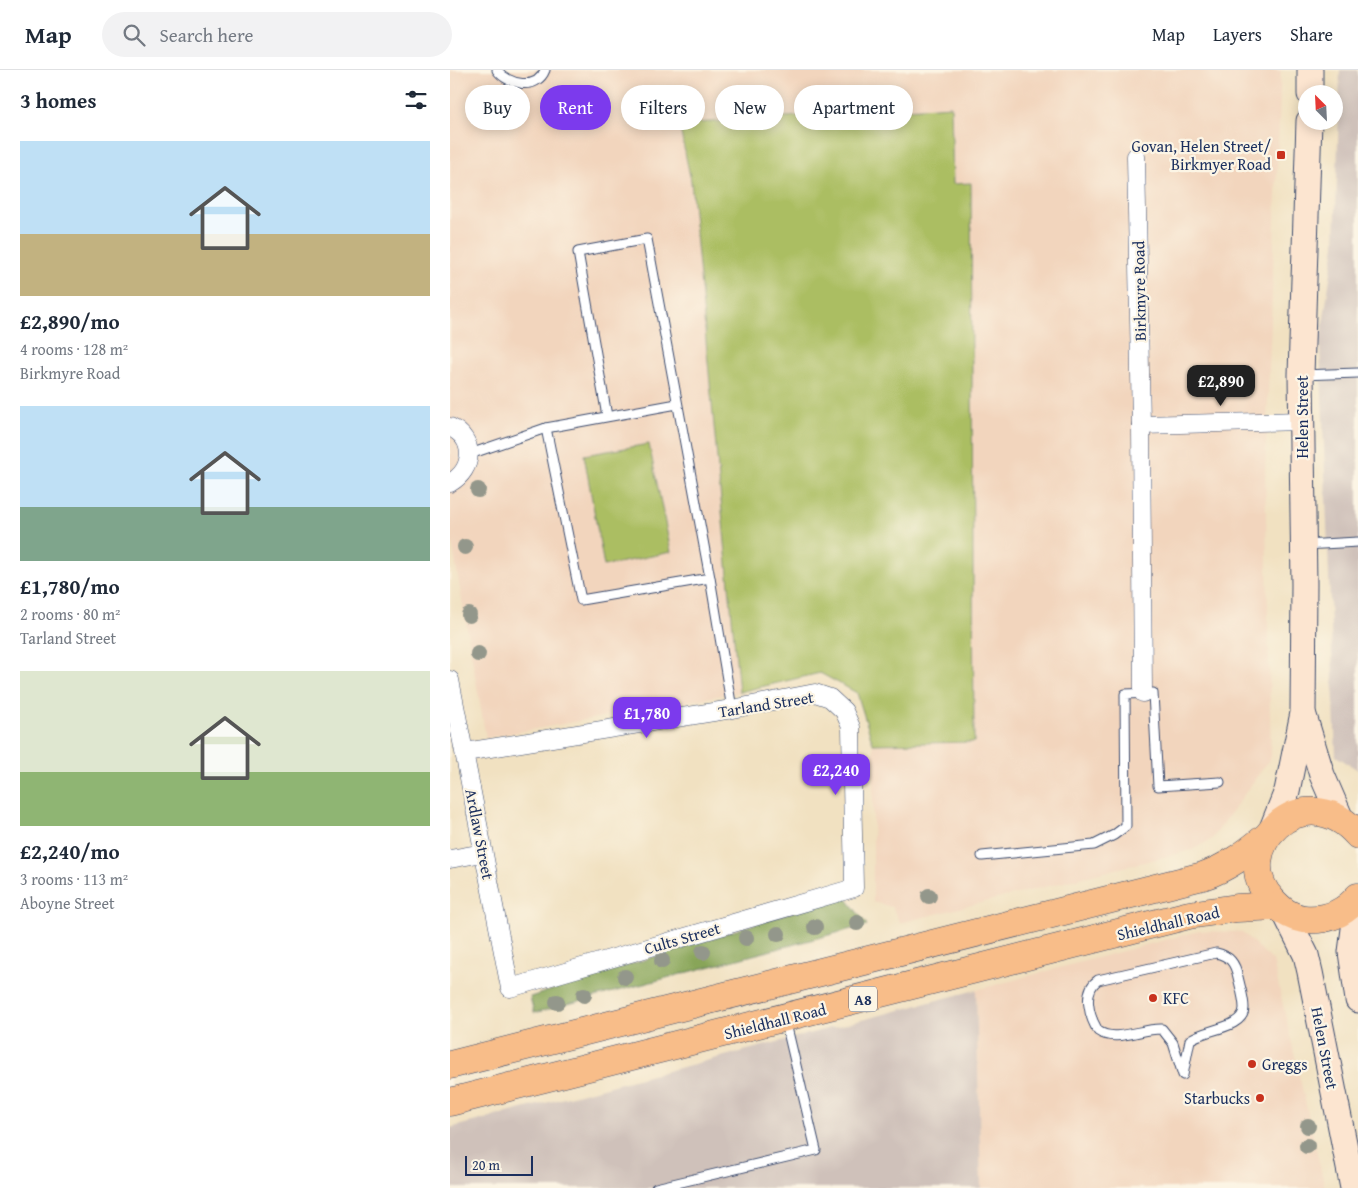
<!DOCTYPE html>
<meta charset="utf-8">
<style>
:root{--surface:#fff;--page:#f2f2f3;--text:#1f2937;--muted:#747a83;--line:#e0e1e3;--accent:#7c3aed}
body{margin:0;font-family:"Gentium Book Plus",serif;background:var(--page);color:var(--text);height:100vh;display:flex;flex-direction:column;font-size:19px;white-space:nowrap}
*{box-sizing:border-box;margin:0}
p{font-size:16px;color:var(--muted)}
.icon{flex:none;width:28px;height:28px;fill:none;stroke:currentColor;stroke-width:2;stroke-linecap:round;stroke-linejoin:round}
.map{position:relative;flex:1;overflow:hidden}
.drawer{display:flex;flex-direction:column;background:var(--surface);width:450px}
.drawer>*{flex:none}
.banner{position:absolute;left:15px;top:15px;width:475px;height:45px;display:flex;gap:10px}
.needle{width:32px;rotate:336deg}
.tools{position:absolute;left:848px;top:15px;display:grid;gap:10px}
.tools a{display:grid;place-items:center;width:45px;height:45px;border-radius:50%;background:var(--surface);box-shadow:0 2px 12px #0003;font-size:25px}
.scale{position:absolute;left:15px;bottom:12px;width:68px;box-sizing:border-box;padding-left:5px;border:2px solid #1b2f5e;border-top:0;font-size:14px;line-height:18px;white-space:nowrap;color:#1b2f5e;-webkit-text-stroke:4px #fcf5e5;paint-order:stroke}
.price{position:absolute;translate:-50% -42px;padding:0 11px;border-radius:10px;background:var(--accent);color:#fff;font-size:16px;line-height:32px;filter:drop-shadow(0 1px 2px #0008)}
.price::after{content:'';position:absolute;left:50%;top:30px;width:15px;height:11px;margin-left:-8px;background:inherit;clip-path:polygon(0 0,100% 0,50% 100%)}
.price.on{background:#222;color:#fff}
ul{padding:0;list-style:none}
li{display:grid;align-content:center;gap:10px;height:265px;padding:0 20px}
li span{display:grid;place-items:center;height:155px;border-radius:0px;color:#555}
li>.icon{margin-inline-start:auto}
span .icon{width:90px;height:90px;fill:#fffc;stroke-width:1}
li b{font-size:21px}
h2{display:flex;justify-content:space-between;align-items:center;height:60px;padding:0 20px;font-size:21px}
.chip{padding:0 18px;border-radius:22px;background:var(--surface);box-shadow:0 2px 12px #0003;font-size:18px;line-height:45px}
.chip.on{background:var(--accent);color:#fff}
header{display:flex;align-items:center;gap:30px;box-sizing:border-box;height:70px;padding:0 25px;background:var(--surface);border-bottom:1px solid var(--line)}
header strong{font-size:24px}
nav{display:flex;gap:28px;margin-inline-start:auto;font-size:18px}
.search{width:350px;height:45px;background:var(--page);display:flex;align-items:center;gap:12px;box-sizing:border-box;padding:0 18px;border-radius:28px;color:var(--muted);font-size:19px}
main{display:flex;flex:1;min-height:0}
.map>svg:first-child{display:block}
</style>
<header>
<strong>Map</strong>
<div class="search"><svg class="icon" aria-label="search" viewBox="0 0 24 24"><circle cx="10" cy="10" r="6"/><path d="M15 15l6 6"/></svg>Search here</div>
<nav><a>Map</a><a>Layers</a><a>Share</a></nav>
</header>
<main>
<section class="drawer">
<h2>3 homes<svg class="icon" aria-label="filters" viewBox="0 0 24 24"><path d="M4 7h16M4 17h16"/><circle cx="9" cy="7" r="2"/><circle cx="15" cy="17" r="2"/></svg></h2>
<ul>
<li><span style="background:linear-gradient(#bfe0f5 60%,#c2b280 0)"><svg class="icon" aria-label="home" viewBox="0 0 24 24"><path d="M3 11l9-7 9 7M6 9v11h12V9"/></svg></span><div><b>£2,890/mo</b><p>4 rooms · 128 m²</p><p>Birkmyre Road</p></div></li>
<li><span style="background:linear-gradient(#bfe0f5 65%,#7fa58c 0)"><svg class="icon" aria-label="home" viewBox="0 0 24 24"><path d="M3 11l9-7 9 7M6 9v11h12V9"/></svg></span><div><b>£1,780/mo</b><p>2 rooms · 80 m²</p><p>Tarland Street</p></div></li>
<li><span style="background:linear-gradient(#dfe7d0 65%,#8fb573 0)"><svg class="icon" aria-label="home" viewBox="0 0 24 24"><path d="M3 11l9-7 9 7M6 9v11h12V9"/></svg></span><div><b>£2,240/mo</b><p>3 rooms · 113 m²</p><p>Aboyne Street</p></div></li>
</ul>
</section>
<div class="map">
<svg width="908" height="1118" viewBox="0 0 908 1118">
<rect width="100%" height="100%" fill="#fcf5e5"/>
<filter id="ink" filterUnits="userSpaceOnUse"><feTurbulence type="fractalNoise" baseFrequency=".02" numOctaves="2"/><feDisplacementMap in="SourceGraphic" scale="10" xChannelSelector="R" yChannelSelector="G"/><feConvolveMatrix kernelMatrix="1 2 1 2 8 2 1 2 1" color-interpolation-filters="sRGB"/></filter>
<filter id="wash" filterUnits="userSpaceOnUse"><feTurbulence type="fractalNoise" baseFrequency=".0096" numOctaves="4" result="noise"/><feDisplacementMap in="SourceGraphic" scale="20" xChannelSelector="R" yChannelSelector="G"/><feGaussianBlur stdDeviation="1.12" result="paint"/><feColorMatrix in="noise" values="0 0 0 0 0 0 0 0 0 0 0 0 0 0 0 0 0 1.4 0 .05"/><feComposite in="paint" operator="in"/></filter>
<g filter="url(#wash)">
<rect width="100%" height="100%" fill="#f1e1c1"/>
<!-- built -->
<g fill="#f2d5bd">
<path d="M0,0H831L815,400L821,687L762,769L742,780L450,853L442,837L423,832V674L524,671L521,114H503L501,36L229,54L241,111L289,622L36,668L0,461Z"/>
<path d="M749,861L792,862L823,891L875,1118H531L526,920Z"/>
</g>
<!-- industrial -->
<g fill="#cfc1ba">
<path d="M890,0H908V700L886,686L870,274L885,175Z"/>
<path d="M526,920L531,1118H0V1058Z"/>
</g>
<!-- green -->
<g fill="#abbe62" stroke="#637660">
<path d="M501,36L503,114L521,113L524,672L423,674L407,623L370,603L289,622L241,111L229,54Z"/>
<path d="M199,374L221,482L154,496L134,385Z"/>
</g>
<!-- forest -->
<path fill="#88a558" stroke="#526a5b" d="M394,825L417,855L84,943L80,927Z"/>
</g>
<g filter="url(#ink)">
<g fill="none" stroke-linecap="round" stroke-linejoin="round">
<defs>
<g id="lane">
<path d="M47,0C58,15 87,21 95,0"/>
<path d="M851,305L908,303"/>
<path d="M96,358L131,530L260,508L197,169L128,182L157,346"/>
<path d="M20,384L96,358L227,334"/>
<path d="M854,475L908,472"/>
<path d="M260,508L282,639"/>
<path d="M532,786L644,775L664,765L676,756L675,624L703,623L708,716L770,712"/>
<path d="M766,883C780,886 785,893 788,907C790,916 794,928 794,938C794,959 753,959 740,970L733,1005L723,973L712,959C692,958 665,973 648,961C639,946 632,921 648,910Z"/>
<path d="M206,1118L366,1080L335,949"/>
</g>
<g id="street">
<path d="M686,86L691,355L693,623"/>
<path d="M691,355L851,351"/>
<path d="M0,357C26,369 24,399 0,413"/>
<path d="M0,610L60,918L404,818L401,657L394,641L380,628L365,623L282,639L15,682"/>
<path d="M0,789L33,783"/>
</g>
<g id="secondary">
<path d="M860,24V0"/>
<path d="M854,646L872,705L891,749"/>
<path d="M821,761L837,721L853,643L854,514L851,305L859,51"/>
<path d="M908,828L901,882L908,930"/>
<path d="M835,843L856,885L860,902L903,1118"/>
</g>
<g id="primary">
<path d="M908,765C853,702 776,781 822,830C831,840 840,847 854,849C876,851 894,844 908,827"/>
<path d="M0,995L753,806C777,798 795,784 815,768"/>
<path d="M0,1032L739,845L787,838L827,836"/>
</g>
</defs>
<!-- lane casing -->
<use href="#lane" stroke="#3b4a6d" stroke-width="11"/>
<!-- street casing -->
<use href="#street" stroke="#3b4a6d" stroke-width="19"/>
<!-- secondary casing -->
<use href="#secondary" stroke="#3b4a6d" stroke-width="27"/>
<!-- primary casing -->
<use href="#primary" stroke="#3b4a6d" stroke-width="29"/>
<!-- lane -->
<use href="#lane" stroke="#fff" stroke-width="9"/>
<!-- street -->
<use href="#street" stroke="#fff" stroke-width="18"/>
<!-- secondary -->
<use href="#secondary" stroke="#fce5d0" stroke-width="25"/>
<!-- primary -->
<use href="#primary" stroke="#f8bd89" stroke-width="28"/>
</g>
<!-- trees -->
<g fill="#93978b">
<circle cx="28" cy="420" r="8"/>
<circle cx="15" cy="477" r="8"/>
<circle cx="19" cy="545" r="8"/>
<circle cx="28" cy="584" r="8"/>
<circle cx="479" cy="826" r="8"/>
<circle cx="407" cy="853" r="8"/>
<circle cx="365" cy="857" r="8"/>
<circle cx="328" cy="864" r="8"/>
<circle cx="296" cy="868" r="8"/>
<circle cx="253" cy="882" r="8"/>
<circle cx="212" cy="891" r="8"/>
<circle cx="175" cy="907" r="8"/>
<circle cx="134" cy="925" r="8"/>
<circle cx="107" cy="932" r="8"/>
<circle cx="858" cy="1056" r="8"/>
<circle cx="857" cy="1076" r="8"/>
</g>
</g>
<!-- markers -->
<g fill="#c8321e" stroke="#fcf5e5" stroke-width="2">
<rect x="826" y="80" width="10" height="10" rx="2.5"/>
<circle cx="703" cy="928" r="5"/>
<circle cx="802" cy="994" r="5"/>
<circle cx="810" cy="1028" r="5"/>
</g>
<g text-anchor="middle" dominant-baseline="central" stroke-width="4.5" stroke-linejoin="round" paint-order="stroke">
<!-- shield labels -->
<rect fill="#fcf5e5" stroke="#5e6a86" stroke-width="1" x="399" y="916.5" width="28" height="25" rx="4"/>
<g font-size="15" font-weight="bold" fill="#1b2f5e">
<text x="413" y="929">A8</text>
</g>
<!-- poi labels -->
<g font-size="16" fill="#1b2f5e" stroke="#fcf5e5" text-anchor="end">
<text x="821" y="76">Govan, Helen Street/<tspan x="821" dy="18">Birkmyer Road</tspan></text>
<text x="713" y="928" text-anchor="start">KFC</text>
<text x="812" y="994" text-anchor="start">Greggs</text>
<text x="800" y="1028">Starbucks</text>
</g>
<!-- street labels -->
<g font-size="16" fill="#1b2f5e" stroke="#fcf5e5">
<text transform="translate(689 221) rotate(-91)">Birkmyre Road</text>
<text transform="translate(852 347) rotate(-90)">Helen Street</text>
<text transform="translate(316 634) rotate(-9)">Tarland Street</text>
<text transform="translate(30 764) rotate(79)">Ardlaw Street</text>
<text transform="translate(718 853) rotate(-13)">Shieldhall Road</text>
<text transform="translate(232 868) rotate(-16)">Cults Street</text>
<text transform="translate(325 951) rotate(-14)">Shieldhall Road</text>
<text transform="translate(875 978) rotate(79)">Helen Street</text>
</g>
</g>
</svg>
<div class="tools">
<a><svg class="needle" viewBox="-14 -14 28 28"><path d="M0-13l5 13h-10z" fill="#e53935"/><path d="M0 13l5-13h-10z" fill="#747a83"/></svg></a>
</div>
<div class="scale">20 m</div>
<b class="price on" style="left:771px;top:337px">£2,890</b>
<b class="price" style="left:197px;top:669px">£1,780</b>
<b class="price" style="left:386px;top:726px">£2,240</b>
<div class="banner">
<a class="chip">Buy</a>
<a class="chip on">Rent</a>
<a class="chip">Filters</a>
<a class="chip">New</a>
<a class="chip">Apartment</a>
</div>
</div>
</main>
